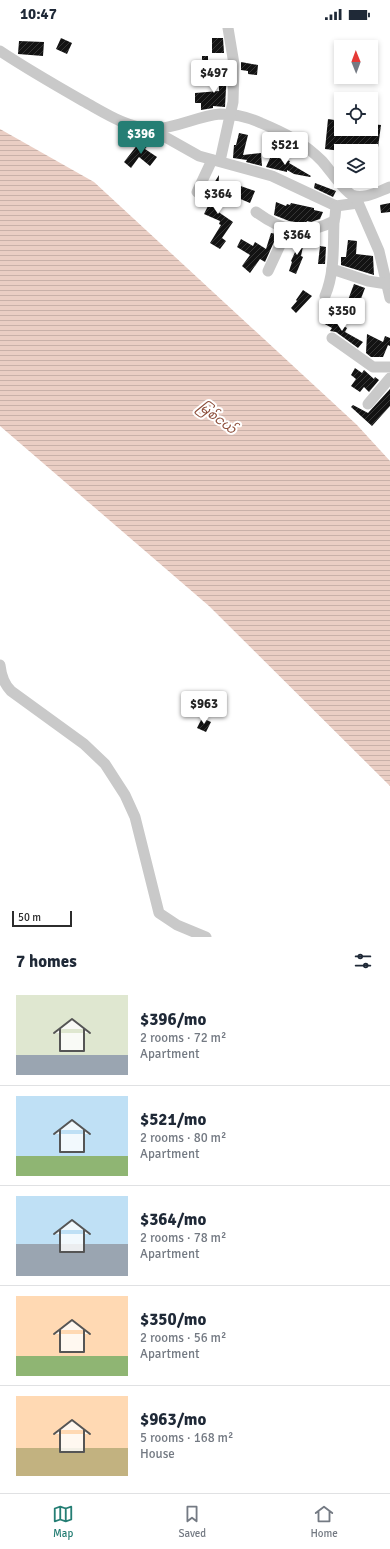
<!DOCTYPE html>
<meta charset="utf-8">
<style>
:root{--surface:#fff;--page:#f2f2f3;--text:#1f2937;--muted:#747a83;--line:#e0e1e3;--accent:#257e74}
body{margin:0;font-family:Signika,"Noto Sans Myanmar",sans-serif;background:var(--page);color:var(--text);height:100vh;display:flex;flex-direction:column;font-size:15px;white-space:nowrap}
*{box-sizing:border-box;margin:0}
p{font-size:13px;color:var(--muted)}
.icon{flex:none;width:22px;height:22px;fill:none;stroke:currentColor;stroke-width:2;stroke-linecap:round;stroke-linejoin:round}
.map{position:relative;height:909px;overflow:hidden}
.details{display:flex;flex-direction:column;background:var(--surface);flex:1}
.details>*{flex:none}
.needle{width:26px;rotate:359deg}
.controls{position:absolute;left:334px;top:12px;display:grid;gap:8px}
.controls a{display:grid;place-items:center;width:44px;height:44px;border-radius:0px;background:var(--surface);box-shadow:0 2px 6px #0003;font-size:20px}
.scale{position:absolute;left:12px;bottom:10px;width:60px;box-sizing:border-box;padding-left:4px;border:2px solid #2c2c2c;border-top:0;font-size:11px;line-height:14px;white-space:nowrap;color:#2c2c2c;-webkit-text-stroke:3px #fff;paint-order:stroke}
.price{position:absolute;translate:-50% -34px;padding:0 9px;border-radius:4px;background:#fff;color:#222;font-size:13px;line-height:26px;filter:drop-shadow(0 1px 2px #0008)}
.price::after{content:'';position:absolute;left:50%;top:24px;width:12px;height:9px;margin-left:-6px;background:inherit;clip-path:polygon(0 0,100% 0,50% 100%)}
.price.current{background:var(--accent);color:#fff}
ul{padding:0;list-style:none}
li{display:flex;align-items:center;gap:12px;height:100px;padding:0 16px}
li+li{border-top:1px solid var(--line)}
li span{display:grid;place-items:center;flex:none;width:112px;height:80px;border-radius:0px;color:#555}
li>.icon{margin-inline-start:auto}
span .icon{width:48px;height:48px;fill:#fffc;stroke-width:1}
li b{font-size:17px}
h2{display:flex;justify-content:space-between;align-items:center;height:48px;padding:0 16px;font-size:17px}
.status{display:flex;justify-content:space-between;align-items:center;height:28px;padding:0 20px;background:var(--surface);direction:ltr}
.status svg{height:11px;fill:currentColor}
.tab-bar{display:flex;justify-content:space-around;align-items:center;height:56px;border-top:1px solid var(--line);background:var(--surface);font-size:11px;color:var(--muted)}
.tab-bar a{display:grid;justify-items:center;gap:2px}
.tab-bar .current{color:var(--accent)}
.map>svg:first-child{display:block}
</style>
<div class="status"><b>10:47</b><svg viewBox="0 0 49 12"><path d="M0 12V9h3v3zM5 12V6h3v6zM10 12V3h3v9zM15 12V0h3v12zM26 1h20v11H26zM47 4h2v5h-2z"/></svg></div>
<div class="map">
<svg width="390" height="909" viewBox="0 0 390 909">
<defs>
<pattern id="water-rules" width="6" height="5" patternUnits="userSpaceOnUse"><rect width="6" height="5" fill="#eacec4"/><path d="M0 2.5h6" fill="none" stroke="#c9b1a9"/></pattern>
<pattern id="building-hatch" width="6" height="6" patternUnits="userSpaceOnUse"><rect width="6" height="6" fill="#131313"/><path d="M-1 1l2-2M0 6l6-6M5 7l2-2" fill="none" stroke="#363636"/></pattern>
</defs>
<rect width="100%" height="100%" fill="#fff"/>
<!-- water -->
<path fill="url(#water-rules)" d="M0,101L94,154L357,397L390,433V758L209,578L0,398Z"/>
<!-- building -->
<g fill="url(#building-hatch)">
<path d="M61,10L72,15L67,26L56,21Z"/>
<path d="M212,10H223L224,25H212Z"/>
<path d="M19,13L44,14L43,28L18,26Z"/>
<rect x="202" y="28" width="6" height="16"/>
<path d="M241,34L258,37L257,47L248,46V43L241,42Z"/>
<path d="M219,41H227L225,79L213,78V80L201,82V75H195V65L219,63Z"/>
<path d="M328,91L341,93V101H371V96L381,97L377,127L371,126V123H341L325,121Z"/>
<path d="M239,105L248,107L243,127L261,125L262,138L246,134L247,132L233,130L234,117H236Z"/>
<path d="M142,111L149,116L145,121L157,129L150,138L139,129L131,140L124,134Z"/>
<path d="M271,128L290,133L289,135L311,148L310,149L294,146L287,142V144L266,139Z"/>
<path d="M219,147L218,165L226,166L217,183L233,194L222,210L226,213L220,221L210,215L221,197L219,196L220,193L204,186L212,170L206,168Z"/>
<path d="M229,154L255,163L250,175L238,170L236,174L228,170Z"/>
<path d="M315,155L336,163L333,169L314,160Z"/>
<path d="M276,174L286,178L287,176L290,177L291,175L314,180V182L323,184L320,191L311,194L307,193L306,195H302L289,193L274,187Z"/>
<path d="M390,175V184L381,185L380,177Z"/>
<path d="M276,204L278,205L265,234L260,231L250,245L242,238L250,227L237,219L241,211L253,218L255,214L266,221L271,205L276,206Z"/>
<path d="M301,209H305L301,228L303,229L296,246L289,243L292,234L291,233L296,222H294L295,213L299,214Z"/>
<path d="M348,212L357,213L356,226L373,228L374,247L341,237V229H346Z"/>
<path d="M320,218L326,219L325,236H318Z"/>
<path d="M354,256L365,260L359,276L363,278L359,287L345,280Z"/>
<path d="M303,262L312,268L296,285L291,280L297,273L296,272Z"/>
<path d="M322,289L331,293L332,291L347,300L345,304L363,314L358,320L336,304L330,303L332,300L321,294Z"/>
<path d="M367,306L383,314L385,308L390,310V318L388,317L383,329H371L366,325Z"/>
<path d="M355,340L362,345L364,342L374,351L375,349L379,352L369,364L364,359L360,364L351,358L356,351L351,347Z"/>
<path d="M390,361V378L372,398L351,379L353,377L368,385Z"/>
<path d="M202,690L211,694L206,704L197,700Z"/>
</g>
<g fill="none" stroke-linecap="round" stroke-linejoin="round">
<!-- minor -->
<g stroke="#c9c9c9" stroke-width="11">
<path d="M0,23C27,41 55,57 83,73C105,85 127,100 152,101C176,101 197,88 220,86C235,86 248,89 261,95C285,105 303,114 322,133C330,142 343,162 352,167C364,172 379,163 390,159"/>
<path d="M151,101L199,128L272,148L336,178L358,175"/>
<path d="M220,133L233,74L234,36L228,0"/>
<path d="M197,164L212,132"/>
<path d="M356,170L379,223L390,270"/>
<path d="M256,184C282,203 303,209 334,193"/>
<path d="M332,241L368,253L387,256"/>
<path d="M268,243L287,202"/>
<path d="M325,268C335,244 333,219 334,193L335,189L336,178"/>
<path d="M332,310L373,339H390"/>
<path d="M368,376L390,350"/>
<path d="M0,637C1,646 4,656 11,663L84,716L105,736L125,767L135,789L159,885L177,897L206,909"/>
</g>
</g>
<g text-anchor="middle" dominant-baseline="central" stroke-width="4" stroke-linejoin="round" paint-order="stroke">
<!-- water labels -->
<g font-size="13" font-style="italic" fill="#8d4f3b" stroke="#fff">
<text transform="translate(217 390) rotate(37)">မြစ်ငယ်</text>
</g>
</g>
</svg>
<div class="controls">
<a><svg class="needle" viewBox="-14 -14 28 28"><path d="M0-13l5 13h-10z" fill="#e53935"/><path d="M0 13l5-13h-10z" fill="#747a83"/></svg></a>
<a><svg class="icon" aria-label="locate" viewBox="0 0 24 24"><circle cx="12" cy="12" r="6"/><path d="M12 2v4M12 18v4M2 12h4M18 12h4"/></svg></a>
<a><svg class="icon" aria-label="layers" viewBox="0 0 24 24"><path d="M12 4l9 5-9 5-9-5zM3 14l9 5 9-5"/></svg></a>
</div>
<div class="scale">50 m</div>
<b class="price" style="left:214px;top:66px">$497</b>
<b class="price current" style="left:141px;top:127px">$396</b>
<b class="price" style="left:285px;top:138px">$521</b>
<b class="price" style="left:218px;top:187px">$364</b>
<b class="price" style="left:297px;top:228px">$364</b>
<b class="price" style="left:342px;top:304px">$350</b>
<b class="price" style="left:204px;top:697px">$963</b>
</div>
<section class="details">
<h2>7 homes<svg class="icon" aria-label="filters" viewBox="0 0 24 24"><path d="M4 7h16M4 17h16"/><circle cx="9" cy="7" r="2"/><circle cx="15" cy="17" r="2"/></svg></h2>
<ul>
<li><span style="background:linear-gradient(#dfe7d0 75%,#9aa5b1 0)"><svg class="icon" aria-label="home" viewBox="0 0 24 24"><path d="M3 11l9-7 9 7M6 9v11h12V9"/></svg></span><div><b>$396/mo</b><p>2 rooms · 72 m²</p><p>Apartment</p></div></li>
<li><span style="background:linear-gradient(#bfe0f5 75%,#8fb573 0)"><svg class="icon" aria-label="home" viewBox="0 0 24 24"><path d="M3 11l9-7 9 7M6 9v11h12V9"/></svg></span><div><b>$521/mo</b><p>2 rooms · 80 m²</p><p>Apartment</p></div></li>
<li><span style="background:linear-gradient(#bfe0f5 60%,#9aa5b1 0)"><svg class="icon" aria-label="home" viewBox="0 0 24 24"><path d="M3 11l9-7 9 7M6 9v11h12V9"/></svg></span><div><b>$364/mo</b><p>2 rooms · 78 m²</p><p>Apartment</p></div></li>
<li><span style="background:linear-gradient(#ffd9b3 75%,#8fb573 0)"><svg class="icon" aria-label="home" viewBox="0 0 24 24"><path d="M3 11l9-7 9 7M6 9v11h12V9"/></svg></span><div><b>$350/mo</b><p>2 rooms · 56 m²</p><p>Apartment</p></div></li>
<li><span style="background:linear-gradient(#ffd9b3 65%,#c2b280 0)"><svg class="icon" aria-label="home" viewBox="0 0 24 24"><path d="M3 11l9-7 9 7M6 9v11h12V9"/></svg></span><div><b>$963/mo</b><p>5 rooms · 168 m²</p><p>House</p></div></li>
</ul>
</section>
<nav class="tab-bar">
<a class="current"><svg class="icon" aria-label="map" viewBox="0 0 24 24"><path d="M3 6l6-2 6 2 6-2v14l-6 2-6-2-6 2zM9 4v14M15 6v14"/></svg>Map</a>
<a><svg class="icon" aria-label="saved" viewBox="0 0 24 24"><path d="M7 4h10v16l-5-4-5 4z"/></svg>Saved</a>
<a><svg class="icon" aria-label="home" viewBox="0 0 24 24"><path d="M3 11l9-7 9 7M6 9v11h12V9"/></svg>Home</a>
</nav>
